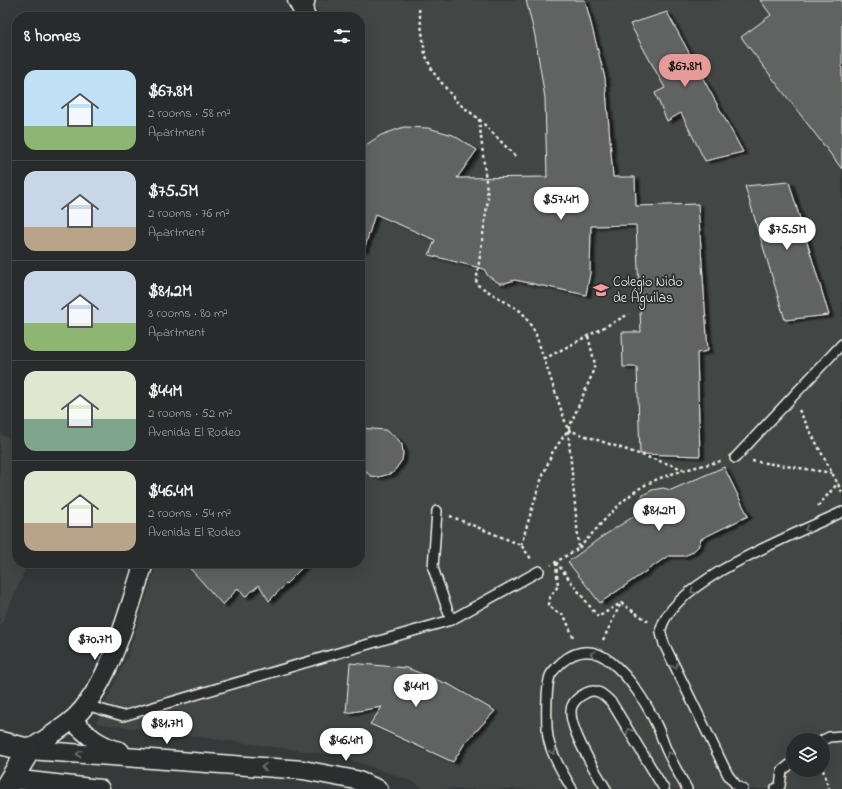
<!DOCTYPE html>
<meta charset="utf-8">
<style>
:root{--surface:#282b2b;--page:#303333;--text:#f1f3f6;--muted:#a5a7a9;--line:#444747;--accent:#e69b98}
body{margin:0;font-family:"Indie Flower",sans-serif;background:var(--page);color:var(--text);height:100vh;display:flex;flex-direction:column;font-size:15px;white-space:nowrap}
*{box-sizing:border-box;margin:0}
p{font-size:13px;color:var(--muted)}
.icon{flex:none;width:22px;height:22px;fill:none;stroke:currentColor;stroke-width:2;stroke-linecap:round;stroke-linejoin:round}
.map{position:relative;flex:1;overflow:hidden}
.sheet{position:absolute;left:12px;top:12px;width:353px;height:556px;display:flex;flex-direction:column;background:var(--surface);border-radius:16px;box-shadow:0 4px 16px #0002,0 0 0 1px var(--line)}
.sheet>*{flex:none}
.fabs{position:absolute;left:786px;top:733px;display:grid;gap:8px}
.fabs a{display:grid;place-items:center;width:44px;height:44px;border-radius:50%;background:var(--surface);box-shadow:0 4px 16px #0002,0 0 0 1px var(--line);font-size:20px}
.price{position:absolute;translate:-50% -34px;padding:0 9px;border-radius:14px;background:#fff;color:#222;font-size:13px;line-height:26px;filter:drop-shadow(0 1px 2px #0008)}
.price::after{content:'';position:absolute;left:50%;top:24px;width:12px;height:9px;margin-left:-6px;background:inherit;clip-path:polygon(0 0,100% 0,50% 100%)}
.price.current{background:var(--accent);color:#111}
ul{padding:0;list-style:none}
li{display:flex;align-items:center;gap:12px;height:100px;padding:0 12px}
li+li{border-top:1px solid var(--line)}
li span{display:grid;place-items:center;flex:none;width:112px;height:80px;border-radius:12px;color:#555}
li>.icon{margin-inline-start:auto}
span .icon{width:48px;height:48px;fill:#fffc;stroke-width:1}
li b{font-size:17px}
h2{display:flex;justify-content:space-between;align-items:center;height:48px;padding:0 12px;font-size:17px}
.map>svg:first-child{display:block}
</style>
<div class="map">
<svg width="842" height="789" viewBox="0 0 842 789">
<defs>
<filter id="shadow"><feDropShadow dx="4.5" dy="2.5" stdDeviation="1" flood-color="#0009"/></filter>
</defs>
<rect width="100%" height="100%" fill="#363939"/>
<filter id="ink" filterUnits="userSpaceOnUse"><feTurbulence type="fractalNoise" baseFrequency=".025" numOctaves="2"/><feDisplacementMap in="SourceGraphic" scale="8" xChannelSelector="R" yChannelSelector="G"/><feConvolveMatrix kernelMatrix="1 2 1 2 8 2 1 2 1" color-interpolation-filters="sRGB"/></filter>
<g filter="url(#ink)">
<!-- built -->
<g fill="#434645" fill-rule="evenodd">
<path d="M311,0H842V789H423L414,782L341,756L96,723L128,655L157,563H360V17H322ZM793,740H823V770H793Z"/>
<path d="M0,434L17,443V563H28L0,627Z"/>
</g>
<!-- building -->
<g fill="#616362" stroke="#f4f1e8" filter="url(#shadow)">
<path d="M526,0H585L605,78L613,177H635L636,206L698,204L708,351L697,353L700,456L640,454L637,367H623L622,332H641L636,225L591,226L590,273L586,295L515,280L505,283H499L488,276L484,269L429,255L435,240L375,214L364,250L360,249V149L381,135L404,127L428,128L453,135L477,150L457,178L547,177L545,98L535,36Z"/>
<path d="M760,0H842V169L741,37L771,15Z"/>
<path d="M667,12L743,152L705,161L681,113L667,121L655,93L665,88L630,24Z"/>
<path d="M789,182L829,315L785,320L745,186Z"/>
<path d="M360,428L385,430L397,438L402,445L403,453L402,460L393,473L379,477L371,476L360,467Z"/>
<path d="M724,467L748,516L701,539L698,547L691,553L684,556H668L600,603L568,562L600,538L636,515L638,504L643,495L652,490L663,488L671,490Z"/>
<path d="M185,563H307L269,601L259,585L245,597L238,588L223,605Z"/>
<path d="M350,663L407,668L450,685L495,711L465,743L453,762L370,724L382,707L346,713Z"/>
</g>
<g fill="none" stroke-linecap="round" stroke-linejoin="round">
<defs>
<g id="service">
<path d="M307,16L310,0"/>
<path d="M735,458L842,344"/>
<path d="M451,620L539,571"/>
<path d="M86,705L123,716L451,620L433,568L437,511"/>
<path d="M823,740L829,737L842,736"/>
<path d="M572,789C563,773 551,755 548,737C546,725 546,687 550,676C552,671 558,666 562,662C578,649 594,648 611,662C630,677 647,704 657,726C661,734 663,743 667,751C673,764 680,776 687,789"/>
<path d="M606,789C595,771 570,731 571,711C571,703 579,696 586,693C597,687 605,696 612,703L664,789"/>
<path d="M743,789L737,786L728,775L664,644C663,639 660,633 661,629C673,580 799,533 842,512"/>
<path d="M775,789L780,786L782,771L793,762"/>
</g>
<g id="minor">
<path d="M297,0L306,17"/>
<path d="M72,720C87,735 99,746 120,751"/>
<path d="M29,750L303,770L356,780L378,789"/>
<path d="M29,750C43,740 59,731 72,720C110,687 128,610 144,563"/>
<path d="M11,779L100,789"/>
</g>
<path id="tertiary" d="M0,743L29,750L5,789"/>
</defs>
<!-- service casing -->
<use href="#service" stroke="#f4f1e8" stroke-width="12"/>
<!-- minor casing -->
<use href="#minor" stroke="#f4f1e8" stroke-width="21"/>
<!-- tertiary casing -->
<use href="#tertiary" stroke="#f4f1e8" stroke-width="25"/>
<!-- path -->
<g stroke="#f4f1e8" stroke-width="2.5" stroke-dasharray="3 3" stroke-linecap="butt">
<path d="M419,9L425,54L433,72L457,102L479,119L516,157"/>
<path d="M479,119L488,199L476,284L522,312L535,332L568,430L579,548L551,565"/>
<path d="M544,359L629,314"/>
<path d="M799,410L842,492"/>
<path d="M568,430L683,469"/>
<path d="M752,461L833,473"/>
<path d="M818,506L838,483"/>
<path d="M450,516L521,545L532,560"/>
<path d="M521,545L540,483L552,453L568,430L591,377L595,364L588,336"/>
<path d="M579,548C595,531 610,512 628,497C653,475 690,469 721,461"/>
<path d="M556,562L598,617L621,603L649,622"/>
<path d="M556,563L558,586L550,597L549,605L554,611L564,615L574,639"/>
<path d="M603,640L621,603"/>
<path d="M823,770L829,789"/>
</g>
<!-- service -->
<use href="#service" stroke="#2a2d2e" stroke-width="9"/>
<!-- minor -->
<use href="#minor" stroke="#2a2d2e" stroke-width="18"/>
<!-- tertiary -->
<use href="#tertiary" stroke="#2a2d2e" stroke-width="22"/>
</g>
<!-- one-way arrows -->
<defs><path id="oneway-chevron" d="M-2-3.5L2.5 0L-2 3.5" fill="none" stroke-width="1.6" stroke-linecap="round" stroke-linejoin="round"/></defs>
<g stroke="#71726f">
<use href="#oneway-chevron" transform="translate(807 529) rotate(157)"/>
<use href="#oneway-chevron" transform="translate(693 591) rotate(146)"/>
<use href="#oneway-chevron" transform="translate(593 654) rotate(-168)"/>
<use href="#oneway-chevron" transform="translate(675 666) rotate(64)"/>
<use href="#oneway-chevron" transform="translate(629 731) rotate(-121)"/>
<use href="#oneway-chevron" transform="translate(553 752) rotate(69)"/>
<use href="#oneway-chevron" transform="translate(79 754) rotate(-176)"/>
<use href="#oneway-chevron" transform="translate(669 754) rotate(-116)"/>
<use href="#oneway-chevron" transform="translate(264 767) rotate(-176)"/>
</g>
</g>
<!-- icons -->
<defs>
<symbol id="school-bare" viewBox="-9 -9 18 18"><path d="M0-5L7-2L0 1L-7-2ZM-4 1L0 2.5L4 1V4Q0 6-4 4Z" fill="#ff9aa2" stroke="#2a2d2e" stroke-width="2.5" paint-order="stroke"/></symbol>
</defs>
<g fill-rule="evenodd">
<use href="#school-bare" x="590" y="279" width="22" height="22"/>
</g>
<g text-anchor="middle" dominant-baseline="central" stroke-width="3.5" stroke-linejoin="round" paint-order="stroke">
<!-- poi labels -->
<g font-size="14" fill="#f4f1e8" stroke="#2a2d2e" text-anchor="start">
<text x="613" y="282">Colegio Nido<tspan x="613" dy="16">de Águilas</tspan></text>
</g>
</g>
</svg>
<div class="fabs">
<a><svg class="icon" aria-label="layers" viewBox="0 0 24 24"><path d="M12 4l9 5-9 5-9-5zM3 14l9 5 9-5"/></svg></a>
</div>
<b class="price current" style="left:685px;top:88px">$67.8M</b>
<b class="price" style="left:561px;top:221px">$57.4M</b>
<b class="price" style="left:787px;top:251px">$75.5M</b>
<b class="price" style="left:659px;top:532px">$81.2M</b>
<b class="price" style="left:95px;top:661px">$70.7M</b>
<b class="price" style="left:416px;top:708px">$44M</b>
<b class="price" style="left:167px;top:745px">$81.7M</b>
<b class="price" style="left:346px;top:762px">$46.4M</b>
<section class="sheet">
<h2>8 homes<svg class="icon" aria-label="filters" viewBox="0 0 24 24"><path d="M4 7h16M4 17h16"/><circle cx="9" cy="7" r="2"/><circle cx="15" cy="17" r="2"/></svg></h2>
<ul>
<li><span style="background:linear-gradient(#bfe0f5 70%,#8fb573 0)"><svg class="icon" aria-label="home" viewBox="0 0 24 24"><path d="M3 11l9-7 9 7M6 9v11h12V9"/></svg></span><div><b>$67.8M</b><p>2 rooms · 58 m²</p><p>Apartment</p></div></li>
<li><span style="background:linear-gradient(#c9d6e8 70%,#b9a48a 0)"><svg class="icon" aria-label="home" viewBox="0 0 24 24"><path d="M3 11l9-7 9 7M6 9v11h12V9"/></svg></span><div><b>$75.5M</b><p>2 rooms · 76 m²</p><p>Apartment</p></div></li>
<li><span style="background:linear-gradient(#c9d6e8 65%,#8fb573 0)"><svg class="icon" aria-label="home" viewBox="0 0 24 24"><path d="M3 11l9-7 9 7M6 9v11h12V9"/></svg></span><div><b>$81.2M</b><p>3 rooms · 80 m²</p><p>Apartment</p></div></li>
<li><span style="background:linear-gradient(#dfe7d0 60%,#7fa58c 0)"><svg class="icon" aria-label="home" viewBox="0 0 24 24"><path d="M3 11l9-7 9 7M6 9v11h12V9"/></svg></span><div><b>$44M</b><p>2 rooms · 52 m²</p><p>Avenida El Rodeo</p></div></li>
<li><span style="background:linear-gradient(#dfe7d0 65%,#b9a48a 0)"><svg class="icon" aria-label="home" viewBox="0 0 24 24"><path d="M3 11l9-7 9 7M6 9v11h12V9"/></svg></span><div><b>$46.4M</b><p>2 rooms · 54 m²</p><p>Avenida El Rodeo</p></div></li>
</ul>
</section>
</div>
